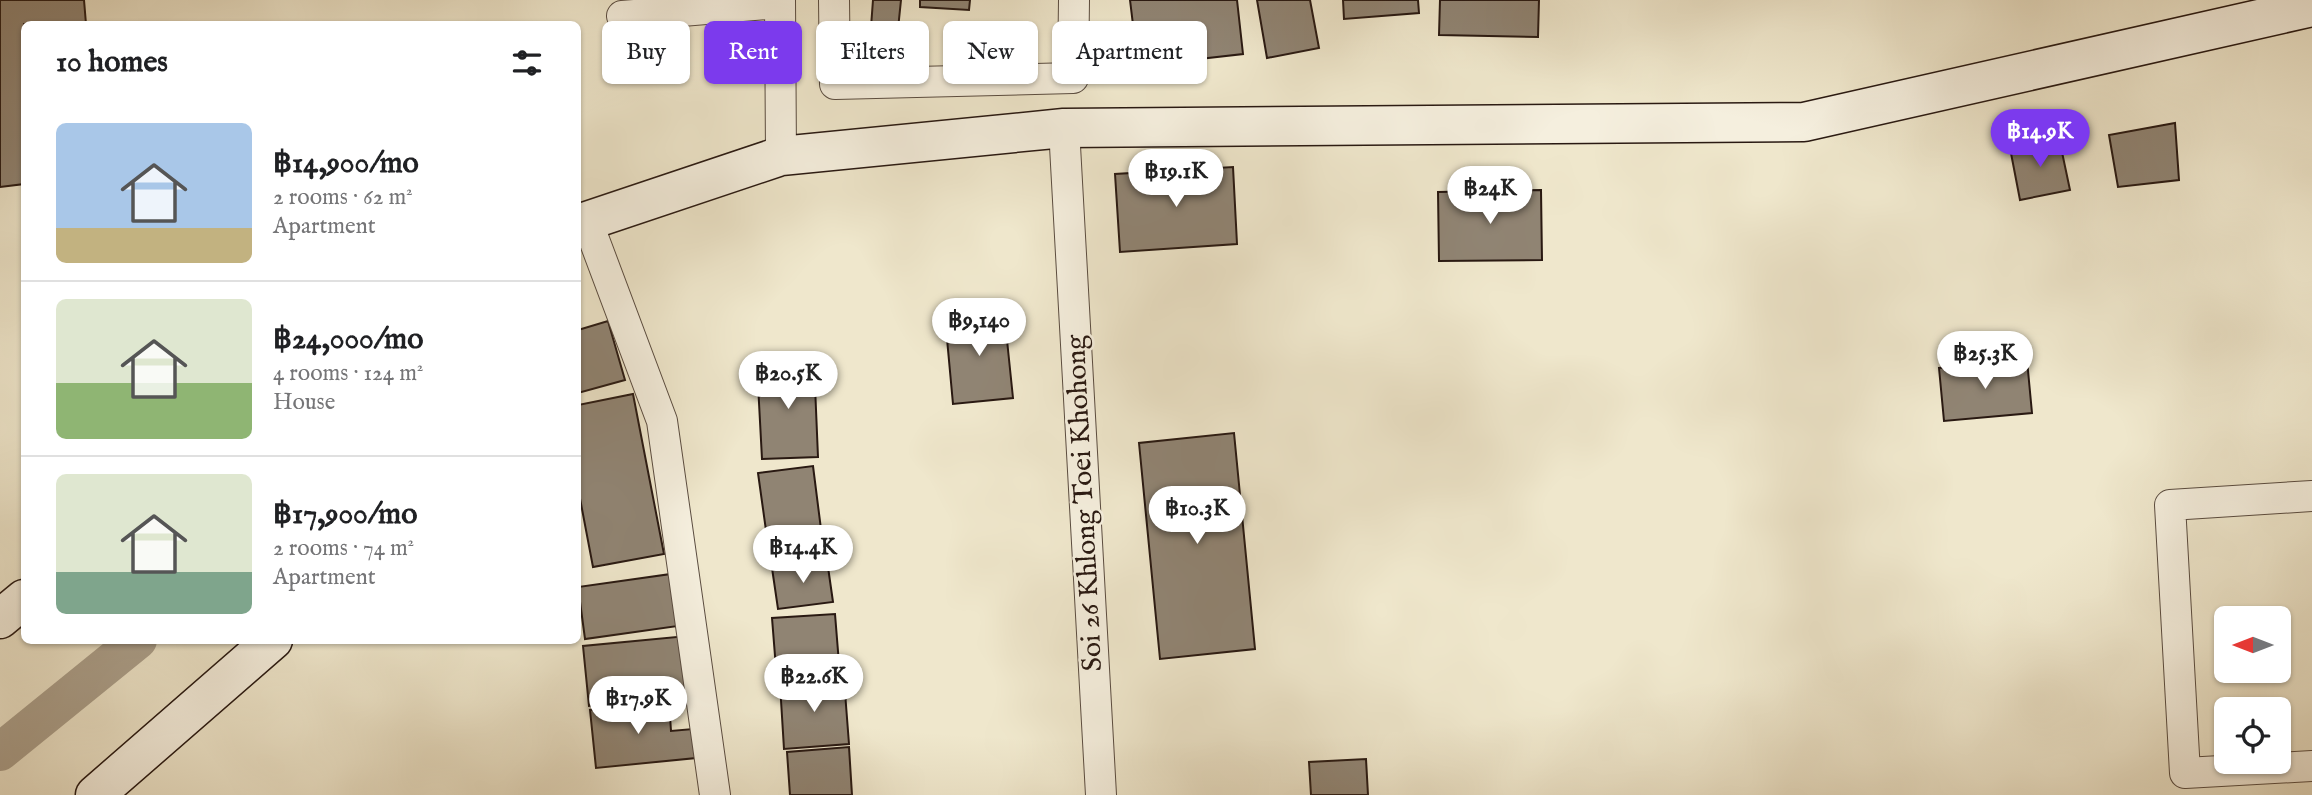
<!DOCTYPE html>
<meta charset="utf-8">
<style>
:root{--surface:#fff;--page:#f2f2f2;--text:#202124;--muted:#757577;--line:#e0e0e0;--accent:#7c3aed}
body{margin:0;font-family:"IM FELL English",serif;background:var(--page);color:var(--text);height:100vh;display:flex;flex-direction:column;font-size:26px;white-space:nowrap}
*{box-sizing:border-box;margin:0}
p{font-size:23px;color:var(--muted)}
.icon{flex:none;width:38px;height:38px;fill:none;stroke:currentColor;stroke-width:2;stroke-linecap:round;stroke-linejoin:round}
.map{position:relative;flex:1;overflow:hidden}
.side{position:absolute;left:21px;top:21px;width:560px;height:623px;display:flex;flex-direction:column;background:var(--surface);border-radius:10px;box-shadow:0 2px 5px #0004}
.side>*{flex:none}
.hud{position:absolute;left:602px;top:21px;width:665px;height:63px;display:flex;gap:14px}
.needle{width:46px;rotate:270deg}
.buttons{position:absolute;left:2214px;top:606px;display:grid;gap:14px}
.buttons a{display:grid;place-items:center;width:77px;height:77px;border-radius:10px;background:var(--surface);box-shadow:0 2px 5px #0004;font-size:35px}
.price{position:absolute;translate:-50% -60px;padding:0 16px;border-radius:24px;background:#fff;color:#222;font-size:23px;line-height:46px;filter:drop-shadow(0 2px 4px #0008)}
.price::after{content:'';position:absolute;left:50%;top:42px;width:21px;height:16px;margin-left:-10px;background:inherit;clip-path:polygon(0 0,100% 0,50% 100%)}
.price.current{background:var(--accent);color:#fff}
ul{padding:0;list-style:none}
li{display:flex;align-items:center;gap:21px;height:175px;padding:0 35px}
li+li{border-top:2px solid var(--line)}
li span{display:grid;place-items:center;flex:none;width:196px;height:140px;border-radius:10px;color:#555}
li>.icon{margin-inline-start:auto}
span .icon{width:84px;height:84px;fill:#fffc;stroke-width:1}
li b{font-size:30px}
h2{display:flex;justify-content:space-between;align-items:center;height:84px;padding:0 35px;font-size:30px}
.tag{padding:0 24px;border-radius:10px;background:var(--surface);box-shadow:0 2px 5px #0004;font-size:24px;line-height:63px}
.tag.current{background:var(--accent);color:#fff}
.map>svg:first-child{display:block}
</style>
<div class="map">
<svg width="2312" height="795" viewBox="0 0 2312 795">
<rect width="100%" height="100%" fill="#efe7cc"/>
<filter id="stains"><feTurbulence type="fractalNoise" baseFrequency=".00286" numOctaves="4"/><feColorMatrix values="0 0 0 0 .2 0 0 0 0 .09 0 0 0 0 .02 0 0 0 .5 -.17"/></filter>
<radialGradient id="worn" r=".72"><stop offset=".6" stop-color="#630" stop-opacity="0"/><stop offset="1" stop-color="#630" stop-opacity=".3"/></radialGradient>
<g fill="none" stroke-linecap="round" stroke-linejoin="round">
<!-- canal -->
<path stroke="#aca18d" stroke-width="38" d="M0,752L138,640"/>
</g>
<!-- building -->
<g fill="#908473" stroke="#291912" stroke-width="2">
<path d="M0,0H84L86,24H24V184L0,187Z"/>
<path d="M873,0H901L898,29L871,27Z"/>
<path d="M920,0H970L969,10L920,7Z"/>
<path d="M1130,0H1237L1243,54L1138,66Z"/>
<path d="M1257,0H1310L1319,48L1267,58Z"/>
<path d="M1343,0H1418L1419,13L1344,19Z"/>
<path d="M1440,0H1539L1538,37L1439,35Z"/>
<path d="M2175,123L2179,180L2118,187L2109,135Z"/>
<path d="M2059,138L2070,190L2020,200L2010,148Z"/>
<path d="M1233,167L1237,244L1120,252L1115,174Z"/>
<path d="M1541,190L1542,260L1439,261L1438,192Z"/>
<path d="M1004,311L1013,398L953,404L945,317Z"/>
<path d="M608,321L625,380L578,393V330Z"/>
<path d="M2027,360L2032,413L1944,421L1939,368Z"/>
<path d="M814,362L818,457L762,459L757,365Z"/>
<path d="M633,394L664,554L593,567L578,488V405Z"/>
<path d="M1234,433L1255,649L1160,659L1139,443Z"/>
<path d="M813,466L823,545L769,552L758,473Z"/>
<path d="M827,560L833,602L778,609L772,568Z"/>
<path d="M671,574L678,626L585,639L578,587Z"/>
<path d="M835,614L840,676L777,681L772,618Z"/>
<path d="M687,636L693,696L589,706L583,646Z"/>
<path d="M844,679L849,744L784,749L780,684Z"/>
<path d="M669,702L671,731L693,729L696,758L596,768L590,710Z"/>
<path d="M849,747L852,795H790L787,752Z"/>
<path d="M1366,759L1368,795H1311L1309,762Z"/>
</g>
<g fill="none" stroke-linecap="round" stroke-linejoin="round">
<defs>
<g id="street">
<path d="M780,0L781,156"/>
<path d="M834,0L835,84L1073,78L1074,0"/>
<path d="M622,16L780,3"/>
<path d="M1064,128L1101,795"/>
<path d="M587,221L662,421L715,795"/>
<path d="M2312,496L2170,505L2185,773L2312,766"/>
</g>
<g id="secondary">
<path d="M578,229L587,221L781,156L1064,128L1804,122L2312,7"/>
<path d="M0,619L24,599"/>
<path d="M95,795L273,640"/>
</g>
</defs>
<!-- street casing -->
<use href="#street" stroke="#5a4c40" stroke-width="32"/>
<!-- secondary casing -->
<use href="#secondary" stroke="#291912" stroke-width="41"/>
<!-- street -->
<use href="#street" stroke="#f5efde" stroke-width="30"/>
<!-- secondary -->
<use href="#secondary" stroke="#f5efde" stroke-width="38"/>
</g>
<g text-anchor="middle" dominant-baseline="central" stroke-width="5" stroke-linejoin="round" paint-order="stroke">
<!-- street labels -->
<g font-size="28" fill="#291912" stroke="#f5efde">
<text transform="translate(1085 503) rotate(-93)">Soi 26 Khlong Toei Khohong</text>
</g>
</g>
<rect width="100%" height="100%" filter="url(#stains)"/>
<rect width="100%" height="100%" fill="url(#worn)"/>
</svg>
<div class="buttons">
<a><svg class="needle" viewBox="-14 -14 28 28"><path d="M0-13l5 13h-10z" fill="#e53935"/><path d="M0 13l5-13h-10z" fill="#757577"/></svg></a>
<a><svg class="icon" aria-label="locate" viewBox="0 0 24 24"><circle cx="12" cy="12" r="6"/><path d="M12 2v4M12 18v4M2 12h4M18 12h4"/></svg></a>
</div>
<b class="price current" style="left:2040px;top:169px">฿14.9K</b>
<b class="price" style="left:1176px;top:209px">฿19.1K</b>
<b class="price" style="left:1490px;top:226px">฿24K</b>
<b class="price" style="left:979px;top:358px">฿9,140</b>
<b class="price" style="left:1985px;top:391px">฿25.3K</b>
<b class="price" style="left:788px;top:411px">฿20.5K</b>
<b class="price" style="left:1197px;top:546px">฿10.3K</b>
<b class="price" style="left:803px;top:585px">฿14.4K</b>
<b class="price" style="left:814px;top:714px">฿22.6K</b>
<b class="price" style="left:638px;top:736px">฿17.9K</b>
<div class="hud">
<a class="tag">Buy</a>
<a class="tag current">Rent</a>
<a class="tag">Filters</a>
<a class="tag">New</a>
<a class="tag">Apartment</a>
</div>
<section class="side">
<h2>10 homes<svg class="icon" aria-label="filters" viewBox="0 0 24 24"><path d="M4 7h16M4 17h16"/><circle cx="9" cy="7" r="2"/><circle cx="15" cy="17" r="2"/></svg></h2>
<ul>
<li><span style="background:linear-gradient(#a9c7e8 75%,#c2b280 0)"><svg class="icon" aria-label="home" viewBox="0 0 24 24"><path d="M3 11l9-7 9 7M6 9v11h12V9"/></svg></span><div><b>฿14,900/mo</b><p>2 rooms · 62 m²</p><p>Apartment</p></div></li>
<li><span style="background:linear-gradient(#dfe7d0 60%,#8fb573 0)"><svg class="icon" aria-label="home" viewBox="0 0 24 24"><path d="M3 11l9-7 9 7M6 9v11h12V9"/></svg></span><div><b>฿24,000/mo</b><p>4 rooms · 124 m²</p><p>House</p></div></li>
<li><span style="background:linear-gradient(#dfe7d0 70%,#7fa58c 0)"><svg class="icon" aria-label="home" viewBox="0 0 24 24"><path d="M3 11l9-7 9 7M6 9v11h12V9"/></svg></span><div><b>฿17,900/mo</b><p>2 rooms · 74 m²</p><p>Apartment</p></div></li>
</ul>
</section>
</div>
